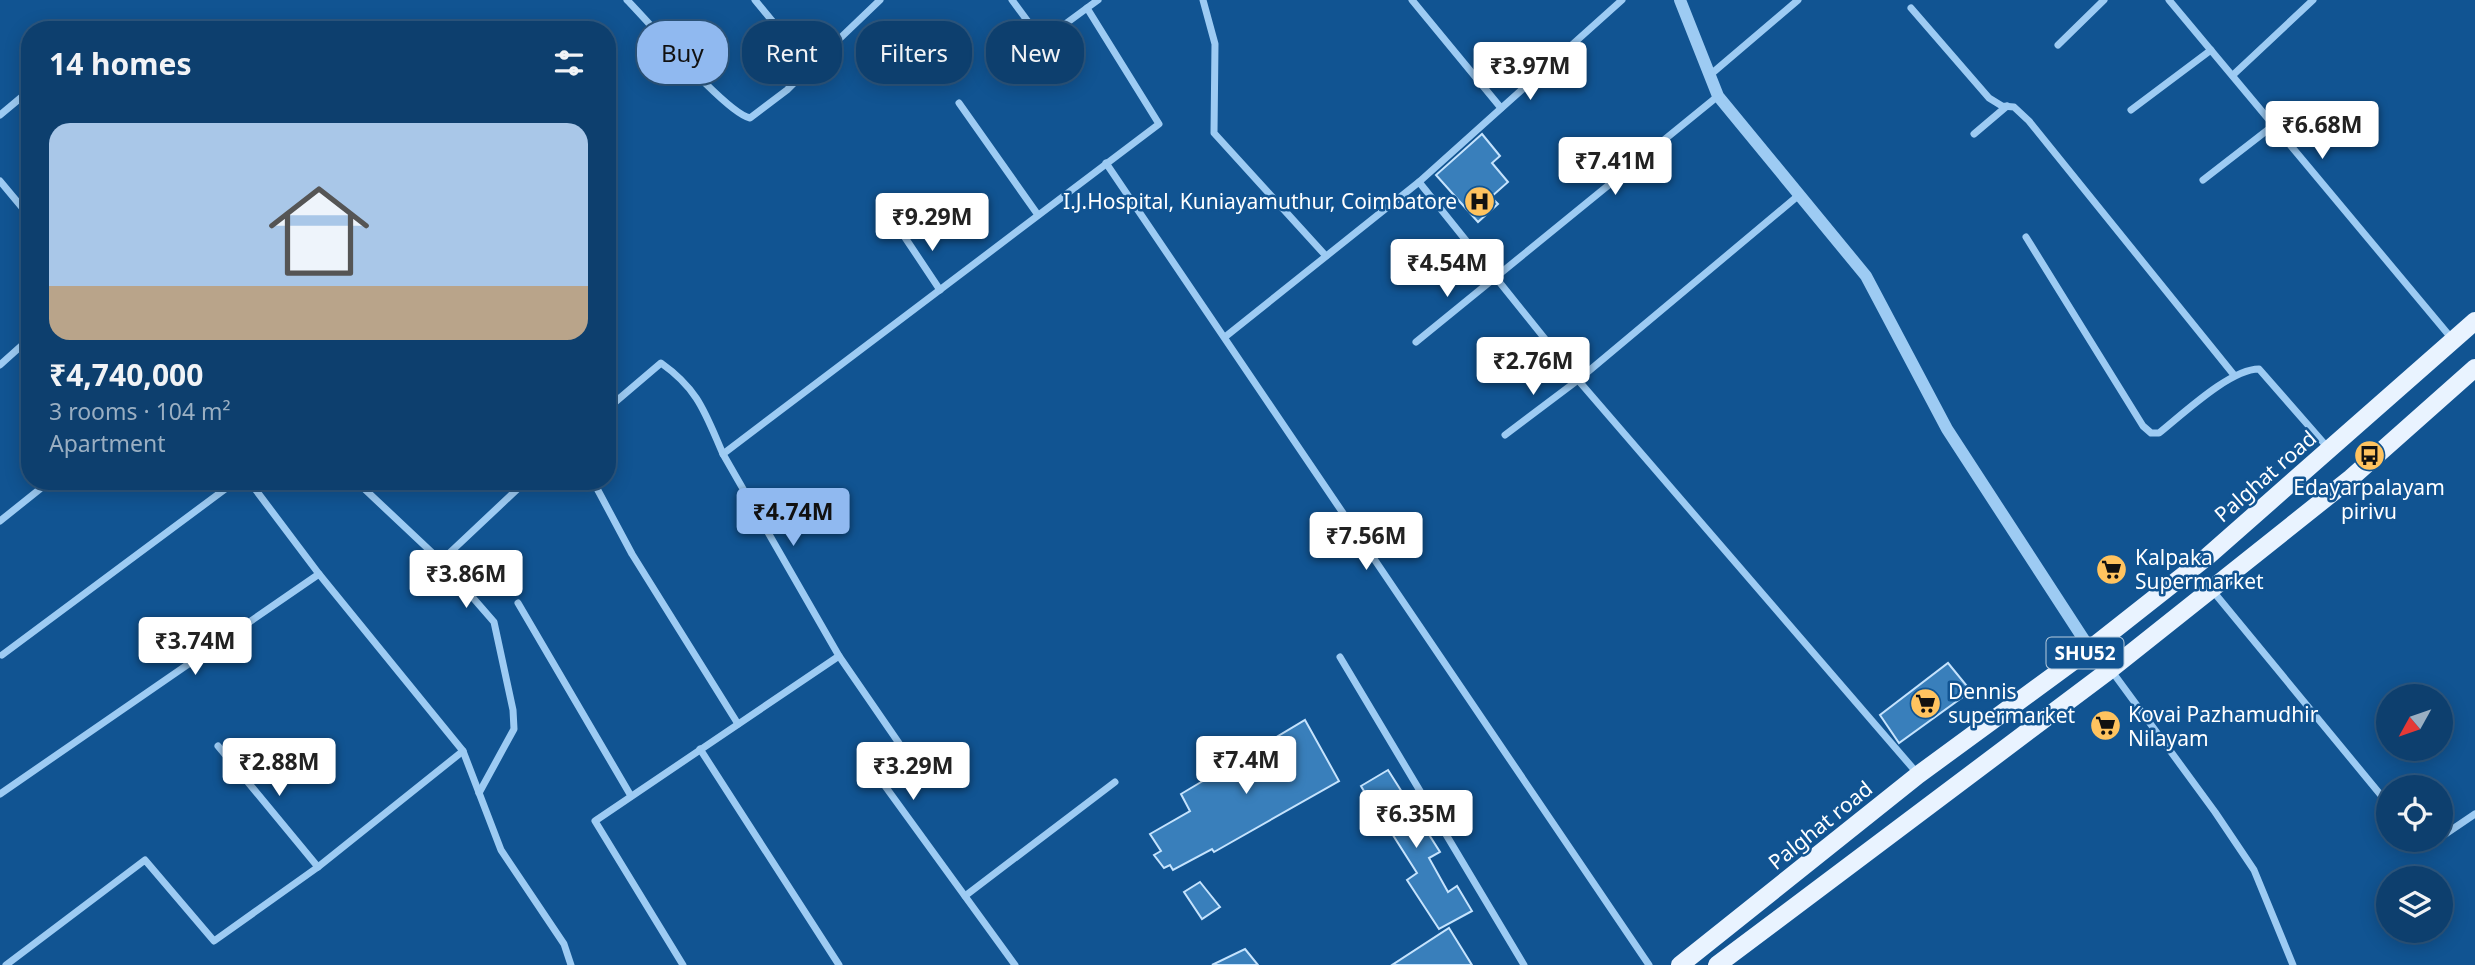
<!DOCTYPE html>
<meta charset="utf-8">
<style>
:root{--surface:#0d3f6e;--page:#164673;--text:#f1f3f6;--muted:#9aafc2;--line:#2d5881;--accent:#90b9f0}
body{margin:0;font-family:"Noto Sans",sans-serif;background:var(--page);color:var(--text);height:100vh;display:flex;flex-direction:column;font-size:26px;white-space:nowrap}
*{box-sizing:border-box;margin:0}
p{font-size:23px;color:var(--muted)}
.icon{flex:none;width:38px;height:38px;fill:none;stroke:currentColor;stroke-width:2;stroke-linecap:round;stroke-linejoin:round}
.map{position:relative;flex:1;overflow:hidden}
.details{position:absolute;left:21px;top:21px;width:595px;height:469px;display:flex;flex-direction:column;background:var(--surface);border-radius:28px;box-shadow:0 4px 18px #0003,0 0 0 2px var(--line)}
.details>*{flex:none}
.banner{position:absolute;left:637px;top:21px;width:665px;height:63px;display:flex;gap:14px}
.needle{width:46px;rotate:230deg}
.tools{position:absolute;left:2376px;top:684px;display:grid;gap:14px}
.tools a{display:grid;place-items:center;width:77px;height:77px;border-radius:50%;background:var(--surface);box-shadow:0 4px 18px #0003,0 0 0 2px var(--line);font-size:35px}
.price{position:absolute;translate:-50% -60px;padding:0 16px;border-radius:7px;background:#fff;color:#222;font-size:23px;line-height:46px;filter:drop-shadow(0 2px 4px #0008)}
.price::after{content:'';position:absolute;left:50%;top:42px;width:21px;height:16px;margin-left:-10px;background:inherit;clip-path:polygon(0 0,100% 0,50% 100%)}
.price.current{background:var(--accent);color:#111}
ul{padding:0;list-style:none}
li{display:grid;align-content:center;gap:14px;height:371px;padding:0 28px}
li+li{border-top:2px solid var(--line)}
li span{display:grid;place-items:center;height:217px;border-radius:21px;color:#555}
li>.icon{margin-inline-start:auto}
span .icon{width:126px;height:126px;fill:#fffc;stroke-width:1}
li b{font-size:30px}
h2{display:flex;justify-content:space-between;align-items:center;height:84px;padding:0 28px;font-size:30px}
.pill{padding:0 24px;border-radius:28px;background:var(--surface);box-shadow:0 4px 18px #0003,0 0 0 2px var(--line);font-size:24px;line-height:63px}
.pill.current{background:var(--accent);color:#111}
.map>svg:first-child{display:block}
</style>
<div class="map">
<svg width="2475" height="965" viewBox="0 0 2475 965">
<rect width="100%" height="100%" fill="#115492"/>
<!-- building -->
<g fill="#397fbb" stroke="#c5e3fd" stroke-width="2">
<path d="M1482,134L1500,156L1492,163L1508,182L1491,197L1498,204L1478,222L1436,175Z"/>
<path d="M1948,663L1971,691L1899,743L1880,715Z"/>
<path d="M1305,720L1339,781L1214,852L1212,849L1173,870L1170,865L1164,868L1154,855L1161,851L1150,834L1190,811L1181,794Z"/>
<path d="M1388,770L1440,852L1429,858L1448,892L1457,886L1472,911L1439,929L1407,880L1417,873L1391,832L1383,812L1378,815L1361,786Z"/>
<path d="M1200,882L1220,907L1202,919L1184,892Z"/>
<path d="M1449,928L1472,965H1392Z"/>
<path d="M1245,949L1258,965H1212Z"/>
</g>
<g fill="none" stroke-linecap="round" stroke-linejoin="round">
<!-- minor -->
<g stroke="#9dcbf3" stroke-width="7">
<path d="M627,0C650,23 726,113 750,118L787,90L810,67"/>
<path d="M755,0L810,67L880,0"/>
<path d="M1012,0L1032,27L1046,35L1053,33L1087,8"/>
<path d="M1203,0L1215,44L1214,133L1326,256"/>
<path d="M1412,0L1501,108"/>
<path d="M2169,0L2453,340"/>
<path d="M1911,8L1989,98L2002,106L2014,107L2029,121L2234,375"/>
<path d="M2058,45L2104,0"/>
<path d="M1710,75L1798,0"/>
<path d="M2233,75L2313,0"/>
<path d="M959,103L1038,215"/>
<path d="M2131,110L2211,50"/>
<path d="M0,115L30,90"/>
<path d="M1974,134L2007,106"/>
<path d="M1106,163L1649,965"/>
<path d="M2203,180L2274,125"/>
<path d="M0,181L30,217"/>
<path d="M1419,182L1622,0"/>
<path d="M902,233L940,290"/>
<path d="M2026,237L2143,426L2151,433H2159C2183,414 2230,369 2259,369L2329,449"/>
<path d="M1225,337L1419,182L1578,380L1917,773"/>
<path d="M1416,342L1718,96"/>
<path d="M0,365L30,338"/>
<path d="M607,409L661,363C699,390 705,413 723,454"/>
<path d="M1505,435L1578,380L1799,195"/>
<path d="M249,481L319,574L463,751L501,850L564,944L571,965"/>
<path d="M356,481L441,561"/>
<path d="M593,481L632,554L738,724"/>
<path d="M0,521L50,481"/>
<path d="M2212,590L2389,805"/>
<path d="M518,603L631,796"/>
<path d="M2,655L236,481"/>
<path d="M839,656L914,765L885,786L1015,965"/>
<path d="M1340,657L1524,965"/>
<path d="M2111,670L2215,812L2254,870L2293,965"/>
<path d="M218,746L318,867"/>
<path d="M700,749L839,965"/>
<path d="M479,793L514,729L513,710L494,622L441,561L526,481"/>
<path d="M0,794L319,574"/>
<path d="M2441,837L2475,814"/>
<path d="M2418,840L2424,848L2436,840"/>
<path d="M965,896L1115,782"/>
<path d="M6,965L145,860L214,941L318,867L463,751"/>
<path d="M683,965L595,821L839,656L723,454L1159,124L1087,8L1098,0"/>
</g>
<!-- tertiary -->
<path stroke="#9dcbf3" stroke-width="12" d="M1680,0L1718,96L1866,276L1947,429L2090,649L2111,669"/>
<!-- primary -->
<g stroke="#e9f3ff" stroke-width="18">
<path d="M1680,965L1918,775L2090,649L2208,556L2475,321"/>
<path d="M1717,965L2111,669L2351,478L2475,368"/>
</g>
</g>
<!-- icons -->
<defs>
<symbol id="hospital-disc" viewBox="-11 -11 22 22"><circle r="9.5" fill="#ffc35f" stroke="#115492"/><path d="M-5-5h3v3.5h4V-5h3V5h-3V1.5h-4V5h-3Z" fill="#111"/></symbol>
<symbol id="bus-disc" viewBox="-11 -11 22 22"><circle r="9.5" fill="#ffc35f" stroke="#115492"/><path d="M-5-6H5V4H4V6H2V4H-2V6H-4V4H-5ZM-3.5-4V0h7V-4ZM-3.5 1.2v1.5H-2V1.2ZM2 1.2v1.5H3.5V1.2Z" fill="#111"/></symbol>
<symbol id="supermarket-disc" viewBox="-11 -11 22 22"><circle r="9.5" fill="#ffc35f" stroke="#115492"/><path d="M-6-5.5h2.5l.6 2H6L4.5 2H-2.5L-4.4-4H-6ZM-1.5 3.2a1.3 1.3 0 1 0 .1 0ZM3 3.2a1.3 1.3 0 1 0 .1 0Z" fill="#111"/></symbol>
</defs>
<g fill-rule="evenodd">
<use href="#hospital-disc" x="1462" y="184" width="35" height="35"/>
<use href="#bus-disc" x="2352" y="438" width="35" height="35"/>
<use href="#supermarket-disc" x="2094" y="552" width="35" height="35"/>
<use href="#supermarket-disc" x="1908" y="686" width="35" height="35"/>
<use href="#supermarket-disc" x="2088" y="708" width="35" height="35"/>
</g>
<g text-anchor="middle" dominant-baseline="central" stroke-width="5" stroke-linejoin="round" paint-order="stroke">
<!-- shield labels -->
<rect fill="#115492" stroke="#b8ccde" stroke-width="2" x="2046.5" y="637.5" width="77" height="31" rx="5"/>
<g font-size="19" font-weight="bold" fill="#fff">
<text x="2085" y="653">SHU52</text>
</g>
<!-- poi labels -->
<g font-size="21" fill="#fff" stroke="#115492" text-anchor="start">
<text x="1457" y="201" text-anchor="end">I.J.Hospital, Kuniayamuthur, Coimbatore</text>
<text x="2369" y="487" text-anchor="middle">Edayarpalayam<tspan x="2369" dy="24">pirivu</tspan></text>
<text x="2135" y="557">Kalpaka<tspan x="2135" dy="24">Supermarket</tspan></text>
<text x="1948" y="691">Dennis<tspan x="1948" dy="24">supermarket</tspan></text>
<text x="2128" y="714">Kovai Pazhamudhir<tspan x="2128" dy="24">Nilayam</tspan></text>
</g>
<!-- street labels -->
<g font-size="21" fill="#fff" stroke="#115492">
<text transform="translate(2265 476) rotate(-41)">Palghat road</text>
<text transform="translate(1820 825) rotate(-39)">Palghat road</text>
</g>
</g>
</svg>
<div class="tools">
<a><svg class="needle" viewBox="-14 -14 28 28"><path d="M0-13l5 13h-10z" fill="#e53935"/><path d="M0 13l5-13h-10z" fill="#9aafc2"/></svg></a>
<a><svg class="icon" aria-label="locate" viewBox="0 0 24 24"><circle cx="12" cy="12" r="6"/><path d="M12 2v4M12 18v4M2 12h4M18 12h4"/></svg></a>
<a><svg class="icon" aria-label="layers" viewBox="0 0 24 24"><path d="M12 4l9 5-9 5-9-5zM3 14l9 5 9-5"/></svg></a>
</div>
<b class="price" style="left:1530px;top:102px">₹3.97M</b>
<b class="price" style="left:2322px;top:161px">₹6.68M</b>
<b class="price" style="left:1615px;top:197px">₹7.41M</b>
<b class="price" style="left:932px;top:253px">₹9.29M</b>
<b class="price" style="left:1447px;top:299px">₹4.54M</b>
<b class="price" style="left:1533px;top:397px">₹2.76M</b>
<b class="price current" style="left:793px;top:548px">₹4.74M</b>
<b class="price" style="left:1366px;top:572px">₹7.56M</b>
<b class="price" style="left:466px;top:610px">₹3.86M</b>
<b class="price" style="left:195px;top:677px">₹3.74M</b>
<b class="price" style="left:1246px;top:796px">₹7.4M</b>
<b class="price" style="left:279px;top:798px">₹2.88M</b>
<b class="price" style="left:913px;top:802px">₹3.29M</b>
<b class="price" style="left:1416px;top:850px">₹6.35M</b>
<div class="banner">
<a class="pill current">Buy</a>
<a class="pill">Rent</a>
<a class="pill">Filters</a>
<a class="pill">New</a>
</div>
<section class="details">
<h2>14 homes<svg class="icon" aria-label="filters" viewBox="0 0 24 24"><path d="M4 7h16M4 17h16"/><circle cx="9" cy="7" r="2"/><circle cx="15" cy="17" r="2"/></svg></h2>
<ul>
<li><span style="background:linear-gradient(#a9c7e8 75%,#b9a48a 0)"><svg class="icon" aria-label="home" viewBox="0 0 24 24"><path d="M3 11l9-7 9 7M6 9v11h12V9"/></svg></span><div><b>₹4,740,000</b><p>3 rooms · 104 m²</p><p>Apartment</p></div></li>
</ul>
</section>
</div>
